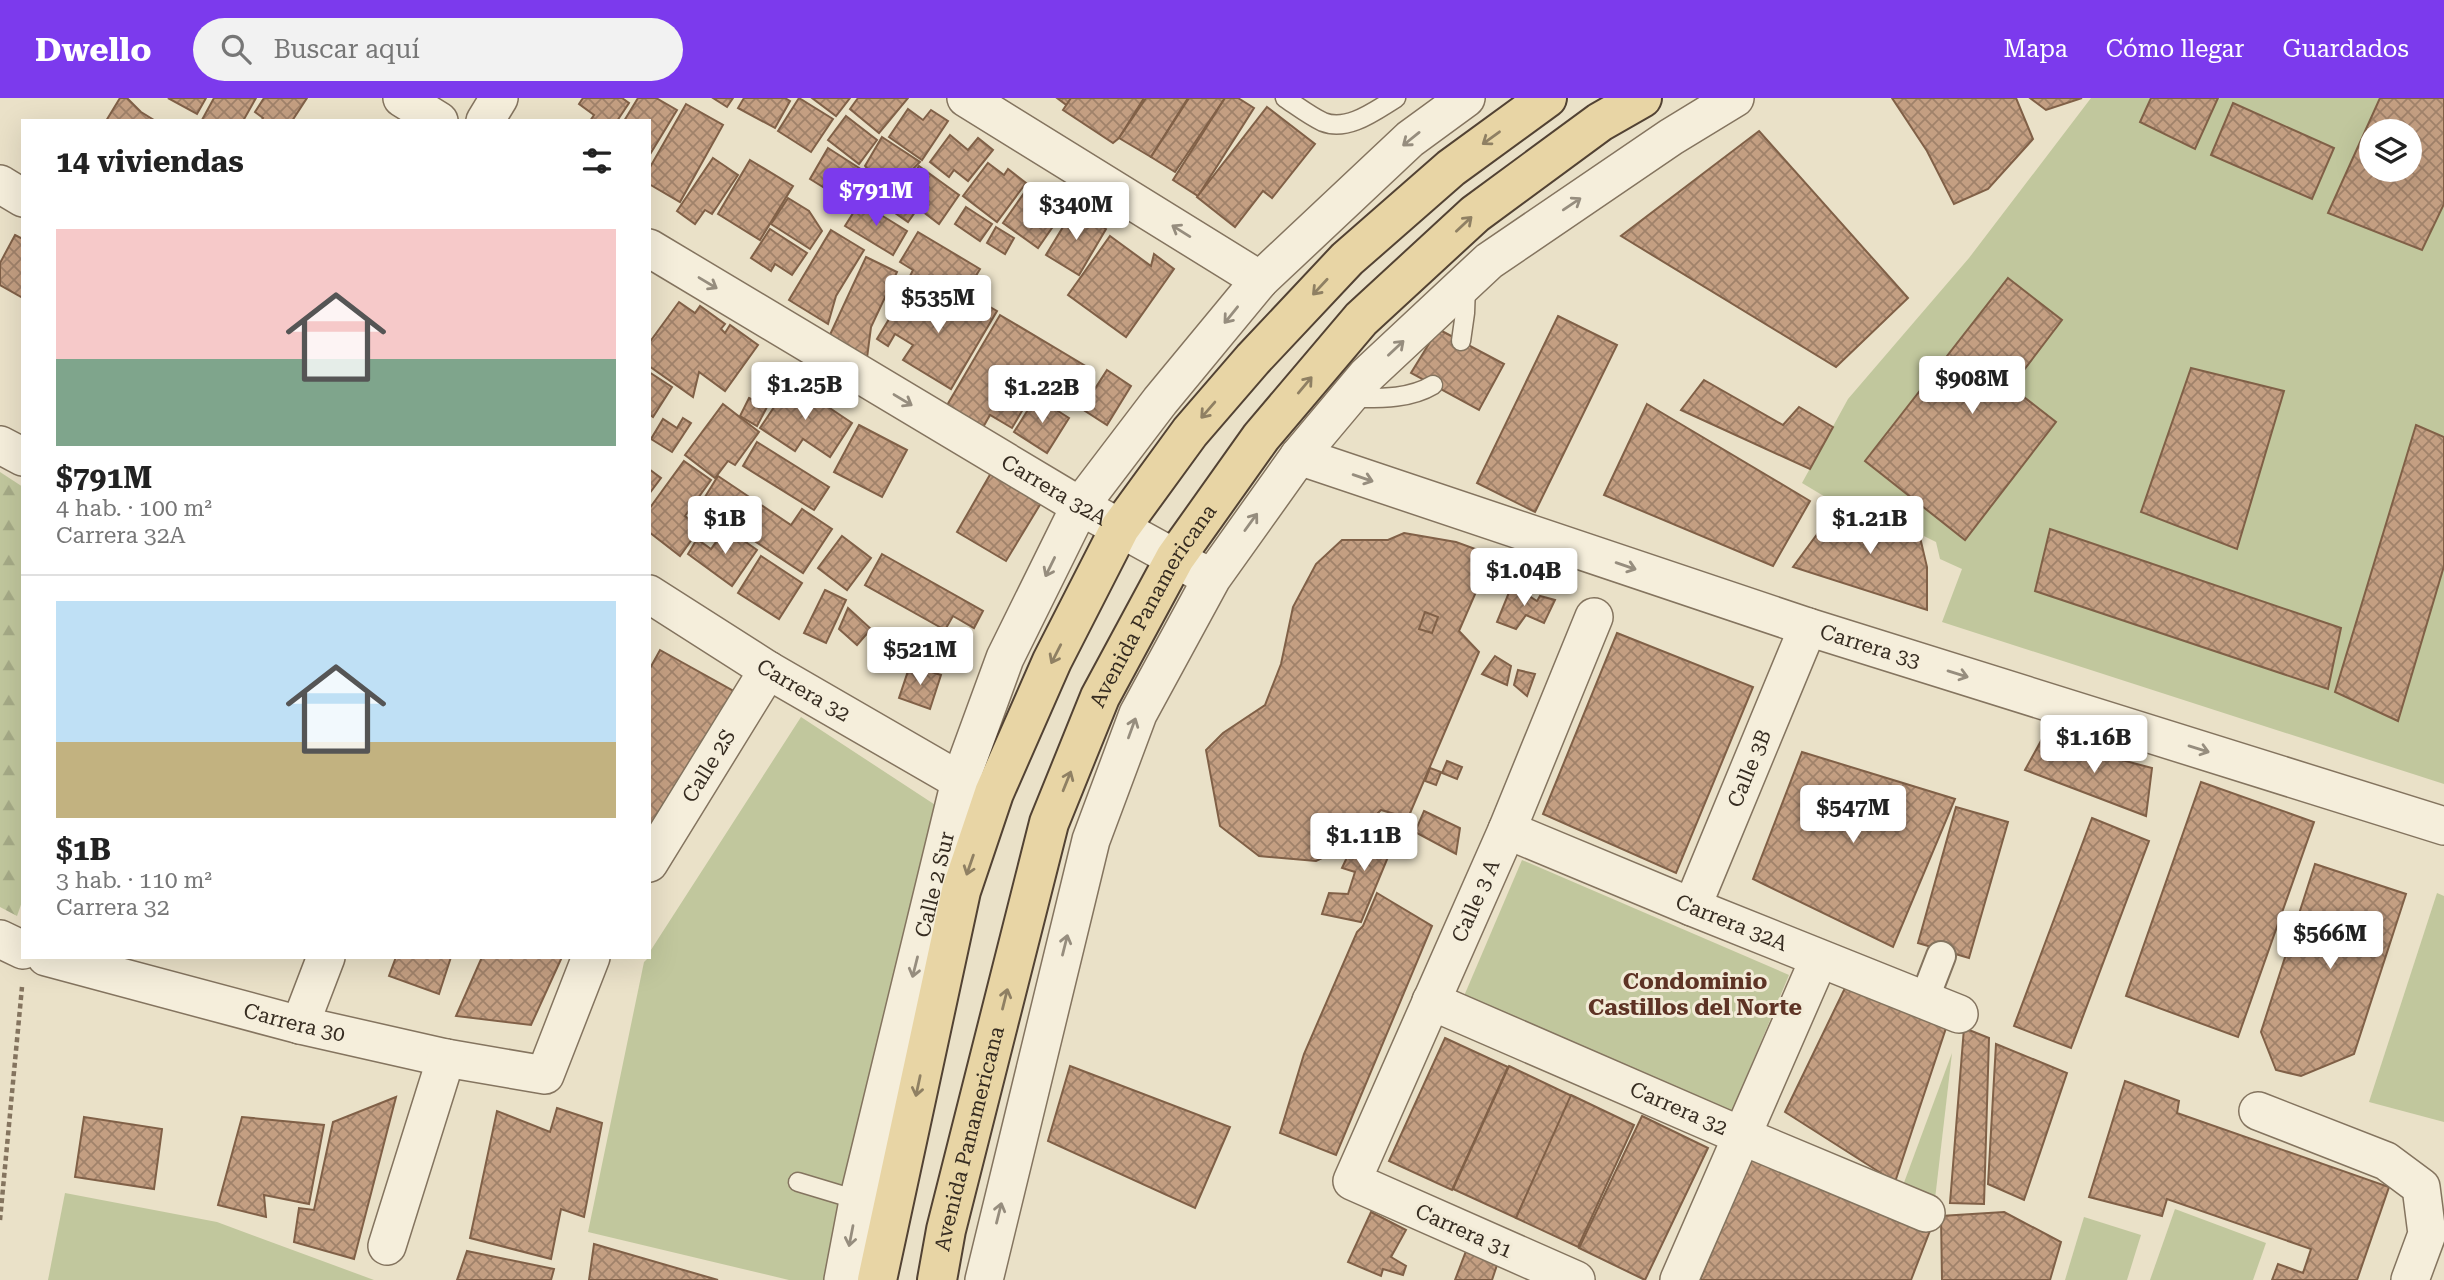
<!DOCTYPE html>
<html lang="es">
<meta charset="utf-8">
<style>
:root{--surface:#fff;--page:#f2f2f2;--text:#222;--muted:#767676;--line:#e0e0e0;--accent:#7c3aed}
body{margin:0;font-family:"Roboto Serif",serif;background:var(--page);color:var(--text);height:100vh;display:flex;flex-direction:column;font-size:26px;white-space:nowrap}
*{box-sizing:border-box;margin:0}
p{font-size:23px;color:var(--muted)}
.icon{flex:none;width:38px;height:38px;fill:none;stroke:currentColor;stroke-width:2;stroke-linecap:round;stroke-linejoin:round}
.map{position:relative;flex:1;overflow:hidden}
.sheet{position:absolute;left:21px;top:21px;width:630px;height:840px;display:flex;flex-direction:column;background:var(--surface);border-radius:0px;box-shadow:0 7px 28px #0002}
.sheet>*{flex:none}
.tools{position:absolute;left:2359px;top:21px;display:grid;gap:14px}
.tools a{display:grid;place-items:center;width:63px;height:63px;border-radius:50%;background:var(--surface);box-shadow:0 7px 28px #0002;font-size:35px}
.price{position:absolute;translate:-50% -60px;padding:0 16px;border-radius:7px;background:#fff;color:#222;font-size:23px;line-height:46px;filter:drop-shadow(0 2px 4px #0008)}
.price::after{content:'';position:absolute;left:50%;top:42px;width:21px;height:16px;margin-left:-10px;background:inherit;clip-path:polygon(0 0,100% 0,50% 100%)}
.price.on{background:var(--accent);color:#fff}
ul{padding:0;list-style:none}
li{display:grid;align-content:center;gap:14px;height:371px;padding:0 35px}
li+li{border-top:2px solid var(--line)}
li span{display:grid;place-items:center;height:217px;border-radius:0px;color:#555}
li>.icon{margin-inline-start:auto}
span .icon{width:126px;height:126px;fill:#fffc;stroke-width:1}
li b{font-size:30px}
h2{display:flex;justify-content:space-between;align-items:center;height:84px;padding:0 35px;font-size:30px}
header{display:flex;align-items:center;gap:42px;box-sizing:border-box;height:98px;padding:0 35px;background:var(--accent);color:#fff}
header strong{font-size:33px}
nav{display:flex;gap:38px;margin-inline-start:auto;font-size:24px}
.search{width:490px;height:63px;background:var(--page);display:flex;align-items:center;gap:18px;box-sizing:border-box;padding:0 24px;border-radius:38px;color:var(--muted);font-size:26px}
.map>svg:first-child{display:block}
</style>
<header>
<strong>Dwello</strong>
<div class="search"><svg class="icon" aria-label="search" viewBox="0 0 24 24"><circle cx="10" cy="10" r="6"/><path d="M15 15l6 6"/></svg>Buscar aquí</div>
<nav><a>Mapa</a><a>Cómo llegar</a><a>Guardados</a></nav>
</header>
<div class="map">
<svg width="2444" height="1182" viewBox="0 0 2444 1182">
<defs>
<pattern id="forest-firs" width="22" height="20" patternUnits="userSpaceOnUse" patternTransform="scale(1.75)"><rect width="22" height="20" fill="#c1c79d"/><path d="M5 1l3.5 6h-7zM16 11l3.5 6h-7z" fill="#a6ab87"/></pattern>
<pattern id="building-cross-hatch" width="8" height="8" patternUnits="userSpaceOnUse" patternTransform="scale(1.75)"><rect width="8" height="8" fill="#c49f82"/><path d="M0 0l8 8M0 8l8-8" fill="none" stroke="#a0826a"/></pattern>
</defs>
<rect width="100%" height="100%" fill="#eae1c8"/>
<!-- green -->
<g fill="#c1c79d" fill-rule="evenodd">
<path d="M2091,0H2444V686L1942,524L1962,471L1940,461L1936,444L1853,403L1842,409L1802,385L1848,301L1969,160ZM2371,33H2410V72H2371Z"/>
<path d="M801,619L946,714L834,1182H789L588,1134L644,864L649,859V855Z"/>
<path d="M1522,762L1789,877L1732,1013L1464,898Z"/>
<path d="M2437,795L2444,798V1024L2369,1004Z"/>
<path d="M1952,955L1935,1101L1902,1090Z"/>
<path d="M65,1095L217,1124L374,1182H48Z"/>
<path d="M2175,1111L2266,1145L2253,1182H2150Z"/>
<path d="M2084,1119L2141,1137L2127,1182H2065Z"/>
</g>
<!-- forest -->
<path fill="url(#forest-firs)" d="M0,374L23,389V801L17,818L0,809Z"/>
<!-- building -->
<g fill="url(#building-cross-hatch)" stroke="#806047" stroke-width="2" fill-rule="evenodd">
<path d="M120,0H127L141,14L154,22L106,23Z"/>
<path d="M168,0H206L197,16Z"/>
<path d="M214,0H256L243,23H205L202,22Z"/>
<path d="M264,0H307L292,23H261L263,20L255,14Z"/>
<path d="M583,0H622L629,5L617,23H590L594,17L579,6Z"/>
<path d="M638,0H656L677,12L649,58V23H624Z"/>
<path d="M713,0H733L727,9Z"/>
<path d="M744,0H785L790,3L775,30L738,10Z"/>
<path d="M799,0L833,21L811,54L778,33Z"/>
<path d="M812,0H850L836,18Z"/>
<path d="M858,0H908L879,35L850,11Z"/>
<path d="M1057,0H1075L1069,9Z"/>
<path d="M1071,0H1144L1119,40L1113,45L1063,12Z"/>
<path d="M1146,0H1188L1151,59L1119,40Z"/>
<path d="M1189,0H1225L1175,74L1151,59Z"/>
<path d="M1225,0H1238L1254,10L1198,98L1173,82Z"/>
<path d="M1892,0H2016L2033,41L1988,91L1954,106L1927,53Z"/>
<path d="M2030,0H2082L2046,12Z"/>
<path d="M2151,0H2218L2195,51L2140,24Z"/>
<path d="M2380,0H2444V106L2422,152L2328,115ZM2371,33H2410V72H2371Z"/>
<path d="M2233,5L2334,50L2312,101L2211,57Z"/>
<path d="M686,6L723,27L680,104L649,86V71Z"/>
<path d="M1267,9L1315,46L1272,100L1263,93L1235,129L1197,99Z"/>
<path d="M908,11L923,22L931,12L948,23L922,62L889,39Z"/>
<path d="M846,18L877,42L859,66L828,42Z"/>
<path d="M1759,33L1908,200L1836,269L1621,138Z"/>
<path d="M950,37L968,52L978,40L993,52L968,83L954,72L949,79L930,64Z"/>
<path d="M882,39L920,64L897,87L881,77L876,81L865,68Z"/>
<path d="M828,50L867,75L849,105L810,81Z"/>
<path d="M713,60L738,77L712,116L705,112L695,126L677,113Z"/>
<path d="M750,62L793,88L760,142L718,116Z"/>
<path d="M988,65L1004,77L1008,71L1026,85L997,124L963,98Z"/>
<path d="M919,68L959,97L939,126L918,110L908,124L888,110Z"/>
<path d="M1029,88L1048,103L1055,93L1070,104L1038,150L1003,125Z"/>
<path d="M788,100L809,113L822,133L810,151L771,126Z"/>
<path d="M860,104L907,133L893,157L845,128Z"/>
<path d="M966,109L992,126L980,143L955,126Z"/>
<path d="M1074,111L1106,131L1079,177L1046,157Z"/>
<path d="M996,129L1014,140L1005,156L987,145Z"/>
<path d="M770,131L807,155L792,177L775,166L771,173L751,160Z"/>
<path d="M831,132L864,152L836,198L828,226L789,202Z"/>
<path d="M918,134L980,171L957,209L909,180L913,172L900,164Z"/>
<path d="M15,137L23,141V200L0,187V165Z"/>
<path d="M1110,138L1151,168L1154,156L1174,171L1126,239L1068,197Z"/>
<path d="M866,159L897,174L871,229L867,260L828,241Z"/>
<path d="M2008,180L2062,222L2011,289L2056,324L1965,442L1865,363Z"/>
<path d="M906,193L953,221L968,196L997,213L951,291L903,262L913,247L895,236L888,248L877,241Z"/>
<path d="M679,204L695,215L700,208L725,226L721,231L725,235L730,227L758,247L725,293L699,274L693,299L649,268V245Z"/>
<path d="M1000,217L1089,270L1064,312L1033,294L1012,330L990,317L982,331L946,309Z"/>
<path d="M1558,218L1617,247L1535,414L1477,385Z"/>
<path d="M1438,231L1504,266L1479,312L1411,275Z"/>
<path d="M769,268L787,279L770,305L753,293Z"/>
<path d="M2191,270L2284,293L2237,451L2141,414Z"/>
<path d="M1107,272L1131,288L1107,327L1082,311Z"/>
<path d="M649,274L672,289L653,319L649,316Z"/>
<path d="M1704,282L1783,327L1799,309L1833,329L1810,371L1681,312Z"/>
<path d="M791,284L852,325L830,359L803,341L795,353L760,330Z"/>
<path d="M1036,299L1069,320L1047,355L1014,334Z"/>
<path d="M749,300L767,309L757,328L740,318Z"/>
<path d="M723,306L759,334L735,367L728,363L715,380L685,357Z"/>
<path d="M1647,306L1810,403L1773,468L1604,397Z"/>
<path d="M683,320L691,325L672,354L651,341L663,321L677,330Z"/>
<path d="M859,327L907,352L882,399L834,374Z"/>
<path d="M2416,327L2444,339V468L2398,623L2335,594Z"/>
<path d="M757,344L829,389L814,412L743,368Z"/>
<path d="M684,363L711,382L685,418L700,430L680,458L649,434V411Z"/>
<path d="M649,371L661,380L649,396Z"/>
<path d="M991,375L1041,405L1006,463L957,434Z"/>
<path d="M718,378L791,427L802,411L832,431L803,475L700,407Z"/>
<path d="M1871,411L1919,435L1927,469V512L1793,469L1832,416Z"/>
<path d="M726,430L757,452L732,488L688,456L697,441L711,451Z"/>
<path d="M2050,431L2341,530L2328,591L2035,493Z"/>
<path d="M1404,435L1456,444L1492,457L1459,533L1479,554L1408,720L1381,712L1343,750L1316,763L1259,758L1220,728L1206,652L1223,635L1265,607L1281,566L1293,509L1316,466L1342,442H1388Z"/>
<path d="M842,438L871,460L847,492L818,470Z"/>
<path d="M882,456L983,513L974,530L953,518L945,532L865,487Z"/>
<path d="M761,458L802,485L779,521L738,495Z"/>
<path d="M1512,487L1537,503L1540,498L1555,502L1544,525L1526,517L1516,531L1497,524Z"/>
<path d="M825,492L846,502L826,545L804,535Z"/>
<path d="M848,510L871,531L857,547L839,531Z"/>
<path d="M1425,514L1438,519L1432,535L1419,531Z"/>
<path d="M1617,535L1753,589L1676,775L1543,716Z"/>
<path d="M660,552L737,595L649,753V572Z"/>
<path d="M1495,558L1511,568L1507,587L1482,576Z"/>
<path d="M910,567L941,577L930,611L899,600Z"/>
<path d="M1518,572L1535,576L1527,598L1514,587Z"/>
<path d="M2042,641L2152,670L2146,718L2025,672Z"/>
<path d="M1802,654L1955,701L1893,849L1753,781Z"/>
<path d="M1447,663L1462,669L1457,681L1442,675Z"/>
<path d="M1430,670L1441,674L1436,687L1425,683Z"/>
<path d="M2201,684L2314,724L2238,939L2126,898Z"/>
<path d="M1956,709L2008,724L1969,860L1918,845Z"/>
<path d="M1424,713L1460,730L1456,756L1415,734Z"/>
<path d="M1383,718L1403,723L1361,824L1322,816L1329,795L1348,796L1355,774L1342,770L1349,755L1363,751Z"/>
<path d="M2092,720L2149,743L2071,950L2014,928Z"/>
<path d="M2315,766L2406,796L2354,956L2301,978L2276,972L2261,934Z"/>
<path d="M1377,795L1432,828L1336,1057L1280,1035L1304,956L1357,834L1363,828Z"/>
<path d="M396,859H451L439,896L389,878Z"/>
<path d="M482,859H562L531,927L456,918Z"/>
<path d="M1845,890L1946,930L1895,1084L1785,1014Z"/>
<path d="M1964,930L1989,940L1984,1106L1950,1105Z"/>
<path d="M1445,940L1508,969L1452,1092L1389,1063Z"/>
<path d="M1996,946L2067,975L2024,1102L1988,1086Z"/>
<path d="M1070,968L1230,1029L1195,1110L1048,1043Z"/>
<path d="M1509,968L1572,998L1516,1120L1453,1091Z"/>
<path d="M2125,983L2179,1003L2177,1015L2389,1089L2357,1182H2272L2278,1166L2303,1175L2311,1151L2167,1101L2162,1118L2089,1099Z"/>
<path d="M1571,997L1634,1027L1578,1149L1516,1120Z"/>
<path d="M396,999L354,1161L294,1144L299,1110L314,1112L333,1024Z"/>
<path d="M557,1010L602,1025L584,1119L561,1111L551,1161L470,1140L497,1013L550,1034Z"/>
<path d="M1642,1018L1708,1050L1645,1182L1579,1150Z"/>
<path d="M84,1019L162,1031L154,1091L75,1079Z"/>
<path d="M242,1019L324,1027L309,1106L264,1097L266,1119L218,1107Z"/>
<path d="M1753,1056L1931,1130L1911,1182H1700Z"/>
<path d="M1371,1114L1406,1132L1391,1159L1406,1168L1403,1177L1383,1171L1381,1178L1348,1164Z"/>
<path d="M2004,1114L2061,1144L2050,1182H1942L1941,1118Z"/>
<path d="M594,1146L718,1182H589Z"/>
<path d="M467,1153L554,1171L551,1182H457Z"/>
<path d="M1466,1153L1497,1167L1492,1182H1455Z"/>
</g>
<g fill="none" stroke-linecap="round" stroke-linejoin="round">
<defs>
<g id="service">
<path d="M1285,0C1297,8 1310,18 1323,24C1348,34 1376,12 1396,0"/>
<path d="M1461,243L1465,215L1466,188"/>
<path d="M1349,300C1377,300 1408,302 1433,287"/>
<path d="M798,1084L861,1103"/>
</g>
<path id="pedestrian" d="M1924,902L1941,858"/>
<g id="minor">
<path d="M402,0L439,23"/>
<path d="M966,0L1260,182"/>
<path d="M485,23L499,0"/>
<path d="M0,86L23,100"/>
<path id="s1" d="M649,150L1080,408L1200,474"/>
<path d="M0,347L23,359"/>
<path id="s2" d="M1299,358L1808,529L2444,728"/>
<path id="s3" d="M649,496L768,572L960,683"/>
<path id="s4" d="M1507,732L1692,809L1959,916"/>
<path id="s5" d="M649,765L768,572"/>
<path id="s6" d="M1692,809L1808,529"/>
<path d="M0,841L23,852"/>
<path id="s7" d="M46,859L300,927L446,960L545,977L591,859"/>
<path id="s8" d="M1431,903L1742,1038L1926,1115"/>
<path d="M300,927L326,859"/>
<path d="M2258,1013L2386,1063L2421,1089L2427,1136L2410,1182"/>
<path d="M387,1148L446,960"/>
<path id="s9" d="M843,1182L858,1103L960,683L1005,560L1080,408L1160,303L1260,182L1410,41L1466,0"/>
<path d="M984,1182L1091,742L1138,616L1212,480L1299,358L1367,277L1489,163L1671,39L1735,0"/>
<path id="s10" d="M1576,1182L1352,1083L1507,732L1594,519"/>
<path d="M1679,1182L1819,861"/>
</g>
<g id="primary">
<path d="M877,1182L961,793L994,695L1052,563L1120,430L1190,334L1253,261L1347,161L1451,70L1547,0"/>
<path id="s11" d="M937,1182L946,1132L1049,725L1100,599L1175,460L1261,339L1361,221L1475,116L1600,24L1642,0"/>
</g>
</defs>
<!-- service casing -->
<use href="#service" stroke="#84745f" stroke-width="21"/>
<!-- pedestrian casing -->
<use href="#pedestrian" stroke="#84745f" stroke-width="32"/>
<!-- minor casing -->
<use href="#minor" stroke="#84745f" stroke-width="40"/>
<!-- primary casing -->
<use href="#primary" stroke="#524233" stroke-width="42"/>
<!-- path -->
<path stroke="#84745f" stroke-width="4.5" stroke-dasharray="5 3.5" stroke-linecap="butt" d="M0,1122L22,889"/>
<!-- service -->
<use href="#service" stroke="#f5eedb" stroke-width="18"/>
<!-- pedestrian -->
<use href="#pedestrian" stroke="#f5eedb" stroke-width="28"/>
<!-- minor -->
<use href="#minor" stroke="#f5eedb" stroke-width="37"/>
<!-- primary -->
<use href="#primary" stroke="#e8d5a5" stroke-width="38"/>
</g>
<!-- one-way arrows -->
<defs><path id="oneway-shaft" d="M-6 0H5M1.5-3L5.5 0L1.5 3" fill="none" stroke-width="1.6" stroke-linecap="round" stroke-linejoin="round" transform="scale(1.75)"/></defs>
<g stroke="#8f8063">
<use href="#oneway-shaft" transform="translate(1491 40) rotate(144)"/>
<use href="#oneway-shaft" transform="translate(1464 126) rotate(-43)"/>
<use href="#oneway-shaft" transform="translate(1320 189) rotate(133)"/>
<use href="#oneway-shaft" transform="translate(1305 287) rotate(-50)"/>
<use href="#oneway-shaft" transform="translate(1208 312) rotate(131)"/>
<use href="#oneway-shaft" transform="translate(1056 556) rotate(117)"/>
<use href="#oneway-shaft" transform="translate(1067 683) rotate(-68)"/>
<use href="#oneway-shaft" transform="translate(970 767) rotate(109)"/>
<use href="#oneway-shaft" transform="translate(1005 901) rotate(-76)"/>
<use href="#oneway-shaft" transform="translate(918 988) rotate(102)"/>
</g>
<g stroke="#968d7e">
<use href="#oneway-shaft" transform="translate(1411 41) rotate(141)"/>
<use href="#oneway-shaft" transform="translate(1572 106) rotate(-34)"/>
<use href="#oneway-shaft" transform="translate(1181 133) rotate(-148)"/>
<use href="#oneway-shaft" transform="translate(708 185) rotate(31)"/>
<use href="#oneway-shaft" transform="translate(1231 217) rotate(129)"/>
<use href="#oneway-shaft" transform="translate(1396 250) rotate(-43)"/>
<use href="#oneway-shaft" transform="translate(903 302) rotate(31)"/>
<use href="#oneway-shaft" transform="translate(1363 380) rotate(19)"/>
<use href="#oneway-shaft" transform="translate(1251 424) rotate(-54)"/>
<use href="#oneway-shaft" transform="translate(1626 468) rotate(19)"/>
<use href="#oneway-shaft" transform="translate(1050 469) rotate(116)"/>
<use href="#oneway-shaft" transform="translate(1958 576) rotate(17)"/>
<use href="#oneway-shaft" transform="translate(1132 630) rotate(-70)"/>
<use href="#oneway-shaft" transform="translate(2199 651) rotate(17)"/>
<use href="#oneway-shaft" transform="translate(1065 847) rotate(-76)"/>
<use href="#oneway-shaft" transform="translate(915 869) rotate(104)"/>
<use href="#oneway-shaft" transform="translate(999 1115) rotate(-76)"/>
<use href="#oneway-shaft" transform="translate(851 1138) rotate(101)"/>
</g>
<g text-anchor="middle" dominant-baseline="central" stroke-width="6" stroke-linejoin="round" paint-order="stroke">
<!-- street labels -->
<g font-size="21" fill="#362c21" stroke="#f2ebd7">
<text stroke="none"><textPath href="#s1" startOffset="472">Carrera 32A</textPath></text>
<text stroke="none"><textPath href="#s11" startOffset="712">Avenida Panamericana</textPath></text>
<text stroke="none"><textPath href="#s2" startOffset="602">Carrera 33</textPath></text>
<text stroke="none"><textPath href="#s3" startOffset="182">Carrera 32</textPath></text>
<text stroke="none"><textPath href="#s5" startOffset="114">Calle 2S</textPath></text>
<text stroke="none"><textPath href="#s6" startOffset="150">Calle 3B</textPath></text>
<text stroke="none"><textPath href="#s9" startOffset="406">Calle 2 Sur</textPath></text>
<text stroke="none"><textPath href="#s10" startOffset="551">Calle 3 A</textPath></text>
<text stroke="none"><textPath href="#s4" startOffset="243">Carrera 32A</textPath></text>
<text stroke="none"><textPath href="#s7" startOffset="257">Carrera 30</textPath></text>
<text stroke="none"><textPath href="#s8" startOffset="270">Carrera 32</textPath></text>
<text stroke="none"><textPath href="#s11" startOffset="145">Avenida Panamericana</textPath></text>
<text transform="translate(1464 1133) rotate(24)">Carrera 31</text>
</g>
<!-- neighbourhood labels -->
<g font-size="23" font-weight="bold" fill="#5e3325" stroke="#f2ebd7">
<text x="1695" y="883">Condominio<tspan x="1695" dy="26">Castillos del Norte</tspan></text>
</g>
</g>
</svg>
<div class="tools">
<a><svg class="icon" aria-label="layers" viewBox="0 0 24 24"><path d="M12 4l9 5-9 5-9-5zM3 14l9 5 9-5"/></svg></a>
</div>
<b class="price on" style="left:876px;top:130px">$791M</b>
<b class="price" style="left:1076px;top:144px">$340M</b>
<b class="price" style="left:938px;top:237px">$535M</b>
<b class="price" style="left:1972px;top:318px">$908M</b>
<b class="price" style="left:805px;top:324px">$1.25B</b>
<b class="price" style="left:1042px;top:327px">$1.22B</b>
<b class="price" style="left:725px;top:458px">$1B</b>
<b class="price" style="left:1870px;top:458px">$1.21B</b>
<b class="price" style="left:1524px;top:510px">$1.04B</b>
<b class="price" style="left:920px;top:589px">$521M</b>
<b class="price" style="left:2094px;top:677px">$1.16B</b>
<b class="price" style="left:1853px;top:747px">$547M</b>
<b class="price" style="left:1364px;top:775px">$1.11B</b>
<b class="price" style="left:2330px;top:873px">$566M</b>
<section class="sheet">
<h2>14 viviendas<svg class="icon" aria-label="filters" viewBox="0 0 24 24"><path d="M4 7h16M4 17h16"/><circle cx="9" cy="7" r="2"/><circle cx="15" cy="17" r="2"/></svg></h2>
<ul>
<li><span style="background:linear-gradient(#f6c9c9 60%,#7fa58c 0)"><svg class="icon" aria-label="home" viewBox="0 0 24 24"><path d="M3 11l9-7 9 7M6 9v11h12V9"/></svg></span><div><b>$791M</b><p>4 hab. · 100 m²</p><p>Carrera 32A</p></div></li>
<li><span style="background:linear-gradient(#bfe0f5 65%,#c2b280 0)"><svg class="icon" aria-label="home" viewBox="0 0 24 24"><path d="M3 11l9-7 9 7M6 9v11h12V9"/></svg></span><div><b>$1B</b><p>3 hab. · 110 m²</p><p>Carrera 32</p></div></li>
</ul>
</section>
</div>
